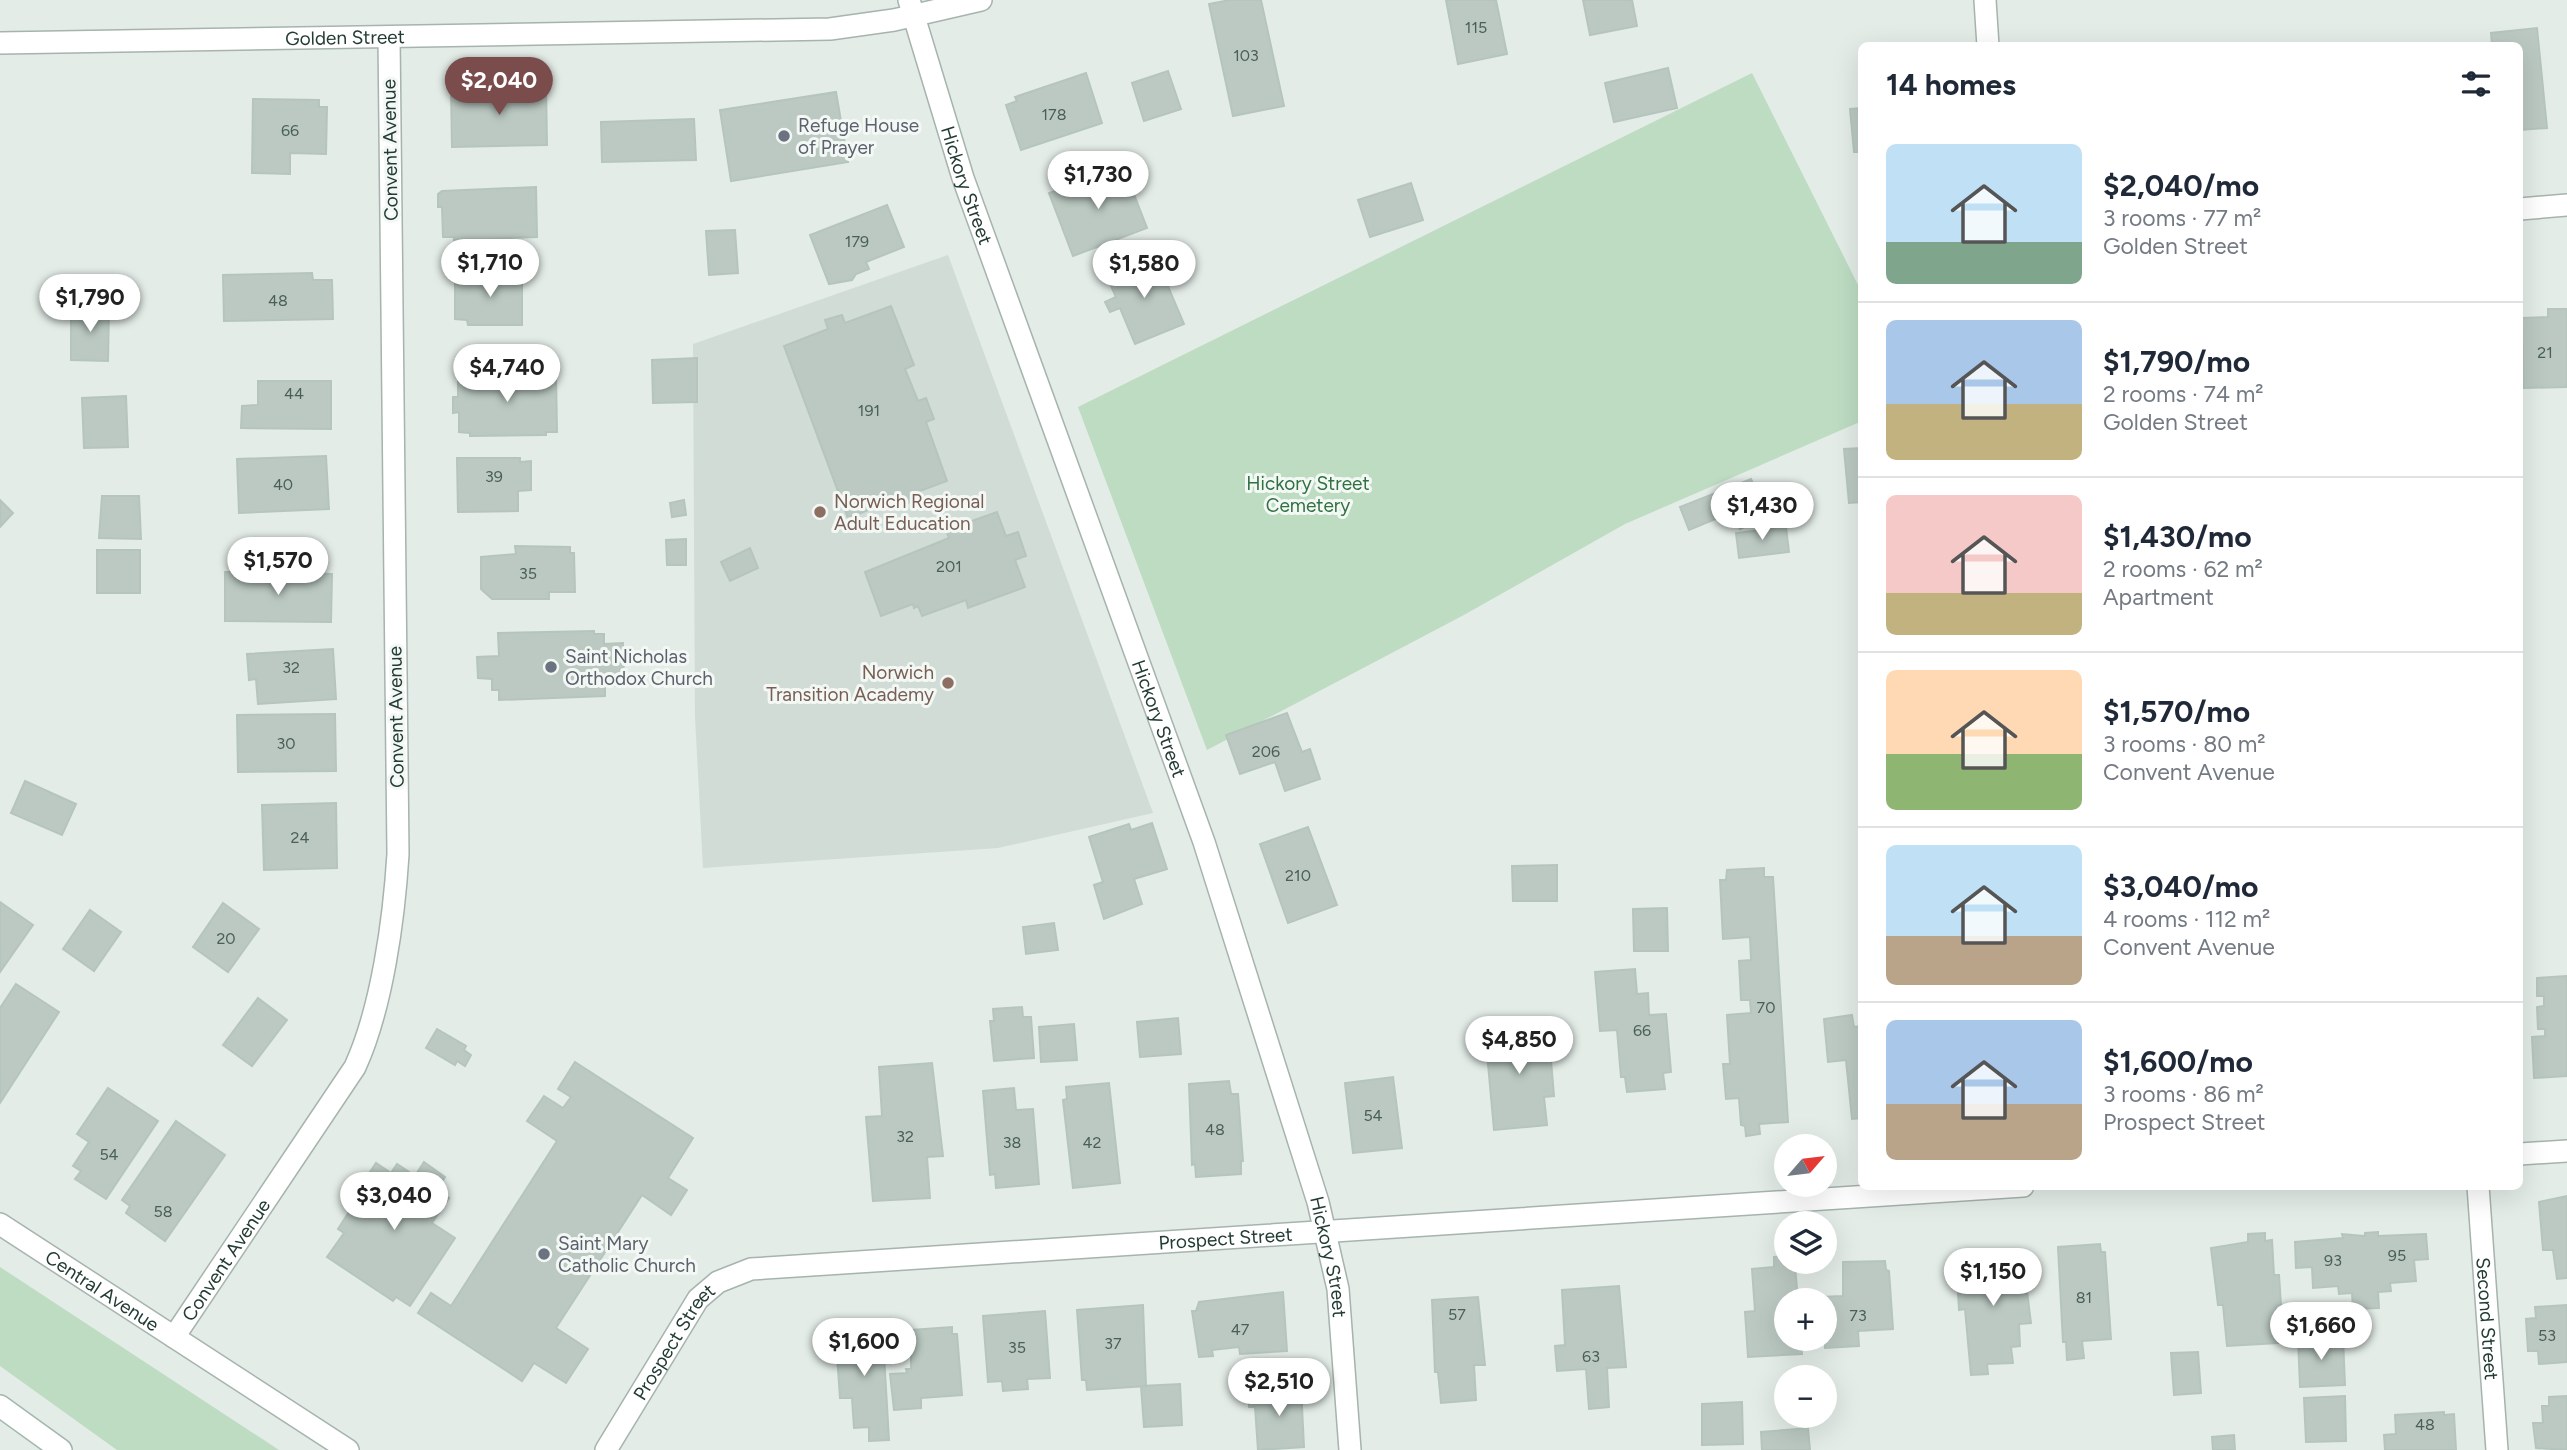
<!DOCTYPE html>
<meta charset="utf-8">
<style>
:root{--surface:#fff;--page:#f6f6f7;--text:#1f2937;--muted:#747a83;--line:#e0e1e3;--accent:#7a4c4b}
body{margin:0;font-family:Figtree,sans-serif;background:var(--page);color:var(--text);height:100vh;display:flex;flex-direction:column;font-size:26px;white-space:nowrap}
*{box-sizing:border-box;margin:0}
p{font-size:23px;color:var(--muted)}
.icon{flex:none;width:38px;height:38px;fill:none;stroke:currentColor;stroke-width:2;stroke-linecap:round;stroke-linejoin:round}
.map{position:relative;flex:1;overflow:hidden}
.details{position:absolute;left:1858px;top:42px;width:665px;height:1148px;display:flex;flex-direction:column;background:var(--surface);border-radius:10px;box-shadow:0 7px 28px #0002}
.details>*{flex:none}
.needle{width:46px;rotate:62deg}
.buttons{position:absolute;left:1774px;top:1134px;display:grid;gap:14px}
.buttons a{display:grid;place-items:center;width:63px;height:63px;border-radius:50%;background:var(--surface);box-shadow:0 7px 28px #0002;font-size:35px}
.price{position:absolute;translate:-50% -60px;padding:0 16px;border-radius:24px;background:#fff;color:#222;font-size:23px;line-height:46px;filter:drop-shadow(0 2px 4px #0008)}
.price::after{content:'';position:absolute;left:50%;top:42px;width:21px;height:16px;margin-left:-10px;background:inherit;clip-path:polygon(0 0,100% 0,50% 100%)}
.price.selected{background:var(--accent);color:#fff}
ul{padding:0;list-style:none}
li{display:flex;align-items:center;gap:21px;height:175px;padding:0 28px}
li+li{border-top:2px solid var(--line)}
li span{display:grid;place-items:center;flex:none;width:196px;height:140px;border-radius:10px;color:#555}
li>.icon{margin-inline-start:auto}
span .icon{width:84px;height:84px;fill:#fffc;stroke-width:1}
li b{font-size:30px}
h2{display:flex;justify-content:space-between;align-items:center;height:84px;padding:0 28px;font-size:30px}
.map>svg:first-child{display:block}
</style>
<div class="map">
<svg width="2567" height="1450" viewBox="0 0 2567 1450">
<rect width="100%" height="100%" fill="#e3ece7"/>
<!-- built -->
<path fill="#d1dcd6" d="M948,255L1153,813L998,848L703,868L695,717L693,344Z"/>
<!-- green -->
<g fill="#bddcc2">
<path d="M1752,73L1862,293V421L1625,524L1462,616L1207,750L1078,407Z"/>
<path d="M0,1267L279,1450H117L0,1366Z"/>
</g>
<!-- building -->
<g fill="#bbc9c2" stroke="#b5c5bd" stroke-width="2">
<path d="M1230,0H1261L1284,106L1233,116L1209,4Z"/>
<path d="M1446,0H1496L1507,54L1458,64Z"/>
<path d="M1583,0H1632L1637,26L1590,35Z"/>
<path d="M2537,28L2547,128L2520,130V46H2492L2491,33Z"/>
<path d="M1668,68L1677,108L1614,122L1605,83Z"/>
<path d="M1168,71L1181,109L1144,121L1132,83Z"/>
<path d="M1086,73L1102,123L1021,150L1006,105L1017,101L1015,97Z"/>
<path d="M546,86L547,145L452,147L451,89Z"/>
<path d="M836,92L848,162L731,181L720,110Z"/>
<path d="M253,99L319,100V107H327L326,154L290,153V174L252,173Z"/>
<path d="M1862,108V168L1860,152H1854L1850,109Z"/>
<path d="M694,119L696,160L602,162L601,122Z"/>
<path d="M1123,166L1147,228L1073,256L1049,193Z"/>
<path d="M1411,183L1423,220L1370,237L1358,200Z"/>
<path d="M536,187L537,237L454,240V237H443L442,207H438V194L442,191Z"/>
<path d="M887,205L904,247L866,262L869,269L856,274L852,280L829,284L810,235Z"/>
<path d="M735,230L738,273L709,275L706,231Z"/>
<path d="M1155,256L1184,324L1135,344L1120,308L1110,312L1105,302L1116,297L1107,277Z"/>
<path d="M312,273L313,280H332L333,319L224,321L223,275Z"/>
<path d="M467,274H522V325H468L467,320L455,319V280L467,279Z"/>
<path d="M891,306L914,365L905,369L918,401L926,398L934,419L926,422L947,481L909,495L911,502L895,508L892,501L848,518L784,346L828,329L825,320L842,315L845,323Z"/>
<path d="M71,308H109L108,361L71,360Z"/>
<path d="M2548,309H2567V387L2524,388L2522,318L2548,317Z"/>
<path d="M697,358V402L653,403L652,360Z"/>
<path d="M469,373L556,375L557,432H546V435L470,436V433L459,432V412L453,413V397H458V376H469Z"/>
<path d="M258,381H331V429L241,428L242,406L258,405Z"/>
<path d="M126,396L128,447L84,448L82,398Z"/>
<path d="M1862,448V502L1849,503L1844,449Z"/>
<path d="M326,456L329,509L239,513L237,459Z"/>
<path d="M457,458H520V462L531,461V490L518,491V511L458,512Z"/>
<path d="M1751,479L1767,518L1740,529L1738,522L1729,526L1725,515L1689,530L1680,507Z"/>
<path d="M102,496H139L141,539L99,538Z"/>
<path d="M0,500L13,513L0,527Z"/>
<path d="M684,500L686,515L672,517L670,503Z"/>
<path d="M997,512L1006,536L1018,532L1026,556L1015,560L1025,587L968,608L966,600L922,616L918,606L914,608L913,604L881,616L865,572L949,538L946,530Z"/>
<path d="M1786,527L1789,552L1739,558L1736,533Z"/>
<path d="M686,539V565H667L666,540Z"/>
<path d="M515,546L570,547V553H574L575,592H549V599H492L481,589V557L516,554Z"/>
<path d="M750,548L758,568L730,581L721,562Z"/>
<rect x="97" y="550" width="43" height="43"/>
<path d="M225,572L332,574L331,622L225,621Z"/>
<path d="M594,631V634H604V644L623,643L624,685L605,686V696L499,700V690H492V679L478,678L477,657L499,656L498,633Z"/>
<path d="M333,649L336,699L258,704L256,679L249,680L247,654Z"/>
<path d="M1287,713L1302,752L1310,749L1320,779L1285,791L1275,762L1240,774L1226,735Z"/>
<path d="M335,714L336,771L238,772L237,715Z"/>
<path d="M25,781L76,804L62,835L11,813Z"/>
<path d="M336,803L337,868L264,870L262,805Z"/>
<path d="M1152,823L1167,869L1134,879L1142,904L1104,919L1094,885L1103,882L1089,837L1129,824L1131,830Z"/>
<path d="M1308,827L1337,905L1288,923L1260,844Z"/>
<path d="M1557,865V901H1513L1512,866Z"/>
<path d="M1764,868V877H1773L1788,1122L1759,1124L1760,1134L1746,1136L1745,1126L1741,1125L1739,1098L1726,1099L1723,1064H1730L1727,1015L1751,1013L1750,1000H1741L1739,961L1751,960L1750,937L1723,939L1720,880H1726L1727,870Z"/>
<path d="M0,902L33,925L0,972Z"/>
<path d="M223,903L259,929L228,972L193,947Z"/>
<path d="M1667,908L1668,951H1634L1633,909Z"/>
<path d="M90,910L121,932L94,971L63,949Z"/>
<path d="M1054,923L1058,950L1026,954L1023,927Z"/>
<path d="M1635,969L1637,994L1648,993L1649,1015L1666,1014L1671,1072L1663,1073L1665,1089L1627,1092L1625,1077H1621L1617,1030L1600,1031L1595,972Z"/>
<path d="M2567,976V1076L2534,1078L2532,1037L2545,1036V1029H2538L2537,1007L2544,1006V996H2537V978Z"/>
<path d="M16,984L59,1012L0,1103V1008Z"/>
<path d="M258,998L287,1020L252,1066L223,1045Z"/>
<path d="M1022,1007L1023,1017H1031L1034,1058L994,1061L990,1021H994L993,1009Z"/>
<path d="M1852,1015L1854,1027L1862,1026V1118L1852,1119L1846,1060L1828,1062L1824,1019Z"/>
<path d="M1178,1018L1181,1054L1140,1057L1137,1022Z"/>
<path d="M1074,1024L1077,1060L1041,1062L1039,1027Z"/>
<path d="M1548,1025L1554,1096L1544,1097L1547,1125L1494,1130L1485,1031Z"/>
<path d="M437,1029L466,1046L464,1050L471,1055L465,1066L457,1061L455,1065L426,1048Z"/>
<path d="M575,1062L693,1138L668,1178L687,1190L671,1215L642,1195L556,1328L588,1349L566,1383L534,1363L522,1381L418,1313L431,1293L451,1306L557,1141L527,1121L544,1096L563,1108L571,1097L558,1089Z"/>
<path d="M932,1063L943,1156L927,1157L930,1198L873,1201L866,1117L882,1116L879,1067Z"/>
<path d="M1393,1077L1402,1148L1353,1153L1345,1083Z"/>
<path d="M1229,1081L1231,1094H1238L1243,1161H1241V1174L1196,1177L1195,1164L1192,1165L1189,1084Z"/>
<path d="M1109,1083L1120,1183L1073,1188L1063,1100L1067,1099L1066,1087Z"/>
<path d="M108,1088L158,1121L106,1199L75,1179L81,1171L73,1166L89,1142L77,1134Z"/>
<path d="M1014,1088L1016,1110L1033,1109L1039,1184L996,1188L995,1174L990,1175L983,1091Z"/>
<path d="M176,1121L225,1155L165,1241L126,1213L130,1206L122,1200Z"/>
<path d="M424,1162L445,1177L437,1190L449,1198L432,1223L455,1238L410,1306L396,1297L393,1301L327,1257L344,1233L338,1229L356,1201L353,1198L376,1163L391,1173L397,1164L415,1176Z"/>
<path d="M2567,1196V1278L2557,1279L2553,1250H2543L2539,1202Z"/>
<path d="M2378,1232V1236L2426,1234L2428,1259L2414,1260L2416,1281L2390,1283L2391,1291L2378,1292L2379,1308L2353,1309L2352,1293L2339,1294L2338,1286L2313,1288L2312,1267L2296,1268L2295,1242L2343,1238L2342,1234L2365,1236V1233Z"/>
<path d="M2265,1233V1241L2272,1240L2274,1275H2279L2281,1305L2276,1306L2278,1343L2227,1346L2223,1305H2218L2211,1248L2248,1242V1234Z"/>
<path d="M2100,1244L2101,1252H2105L2111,1339L2082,1341L2084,1358L2067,1360L2066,1342H2063L2058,1247Z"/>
<path d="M2018,1250V1259H2023L2031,1323L2019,1324L2020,1346L2011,1347L2013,1363L1987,1364L1988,1374L1971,1375L1965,1309L1959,1310L1957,1273L1962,1272L1961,1263L1998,1260V1251Z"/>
<path d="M1787,1256V1262L1795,1266L1798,1300H1787V1339H1800L1802,1354L1748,1357L1745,1312L1755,1311L1752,1269L1774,1267V1257Z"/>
<path d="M1885,1261L1886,1270L1889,1271L1893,1329L1858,1331L1859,1346L1825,1348V1300L1822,1297L1843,1296V1262Z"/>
<path d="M1619,1286L1626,1367L1607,1368L1609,1407L1589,1409L1586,1369L1557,1371L1555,1346L1565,1345L1562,1290Z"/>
<path d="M1283,1292L1287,1351L1240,1354L1239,1347L1212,1350L1213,1356L1199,1357L1192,1311H1196L1199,1302Z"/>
<path d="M1478,1297L1485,1365H1474L1476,1400L1441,1403L1438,1372H1435L1432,1300Z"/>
<path d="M1143,1305L1146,1386L1087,1390L1086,1380H1082L1077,1310Z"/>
<path d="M2567,1305V1362L2539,1364L2538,1351H2528L2526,1319L2536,1318L2535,1307Z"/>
<path d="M1045,1311L1050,1378L1027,1379L1028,1389L1003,1391L1002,1381L988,1382L983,1316Z"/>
<path d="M879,1326L880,1338H883L889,1440L869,1441V1427L854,1428L852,1398H840L836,1341H839L838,1329Z"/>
<path d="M952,1327V1334H957L962,1395L921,1398V1408L894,1410L890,1374L907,1373L906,1369H911V1330Z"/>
<path d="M2343,1337L2345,1385L2300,1387L2298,1338Z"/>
<path d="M2198,1352L2201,1393L2174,1395L2171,1353Z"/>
<path d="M1180,1384L1182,1425L1144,1427L1141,1386Z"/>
<path d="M1301,1387L1304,1447L1258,1450L1255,1407H1249V1396H1254V1390Z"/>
<path d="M2345,1396L2346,1441L2306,1442L2304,1398Z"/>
<path d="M2567,1396V1450L2536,1448L2533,1423H2543L2542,1406H2549V1397Z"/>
<path d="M1742,1402L1743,1444L1702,1445V1404Z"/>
<path d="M2444,1412V1415L2454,1414L2456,1450H2385L2384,1435L2396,1434L2395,1415Z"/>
<path d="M1808,1428L1810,1450H1762L1761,1432Z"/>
<path d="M2234,1435L2235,1450H2213L2212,1437Z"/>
</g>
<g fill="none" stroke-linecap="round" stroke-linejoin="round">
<defs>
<g id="minor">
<path id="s1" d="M909,0L963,178L1204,842L1318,1202L1338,1289L1350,1450"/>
<path d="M1985,0L1988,46"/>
<path id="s2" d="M0,43L830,29L894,20L981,0"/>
<path d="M2520,209L2567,205"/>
<path d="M2520,1154L2567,1151"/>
<path id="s3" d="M2478,1186L2497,1450"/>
<path id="s4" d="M0,1224L348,1450"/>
<path id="s5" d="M174,1337L355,1067C382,1008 394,919 398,854L389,37"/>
<path id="s6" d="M606,1450L698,1299L718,1282L751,1269L2023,1186"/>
</g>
<path id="secondary" d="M0,1406L61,1450"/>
</defs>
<!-- minor casing -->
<use href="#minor" stroke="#a6b4ad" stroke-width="24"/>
<!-- secondary casing -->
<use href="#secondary" stroke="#a2b7ad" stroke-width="24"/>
<!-- minor -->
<use href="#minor" stroke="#fff" stroke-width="21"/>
<!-- secondary -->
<use href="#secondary" stroke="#fff" stroke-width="21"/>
</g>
<!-- markers -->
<g fill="#6b7280" stroke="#f3f8f5" stroke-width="2.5">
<circle cx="784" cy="136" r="7"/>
<circle cx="551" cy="667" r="7"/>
<circle cx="544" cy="1254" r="7"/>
</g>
<g fill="#8d6e63" stroke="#f3f8f5" stroke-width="2.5">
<circle cx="820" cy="512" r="7"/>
<circle cx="948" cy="683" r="7"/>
</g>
<g text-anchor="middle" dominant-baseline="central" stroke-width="6" stroke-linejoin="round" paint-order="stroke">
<!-- number labels -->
<g font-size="16" fill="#495f57">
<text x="1476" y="27">115</text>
<text x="1246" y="55">103</text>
<text x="1054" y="114">178</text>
<text x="290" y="130">66</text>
<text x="857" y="241">179</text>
<text x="278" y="300">48</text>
<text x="2545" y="352">21</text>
<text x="294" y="393">44</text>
<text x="869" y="410">191</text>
<text x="494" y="476">39</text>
<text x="283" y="484">40</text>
<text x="949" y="566">201</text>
<text x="528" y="573">35</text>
<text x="291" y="667">32</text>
<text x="286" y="743">30</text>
<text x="1266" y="751">206</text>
<text x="300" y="837">24</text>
<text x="1298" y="875">210</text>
<text x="226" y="938">20</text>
<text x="1766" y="1007">70</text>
<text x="1642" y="1030">66</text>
<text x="1373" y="1115">54</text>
<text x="1215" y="1129">48</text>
<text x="905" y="1136">32</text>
<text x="1012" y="1142">38</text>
<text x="1092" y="1142">42</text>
<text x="109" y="1154">54</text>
<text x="163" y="1211">58</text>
<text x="2397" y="1255">95</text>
<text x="2333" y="1260">93</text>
<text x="2084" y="1297">81</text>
<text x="1457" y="1314">57</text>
<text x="1858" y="1315">73</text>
<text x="1240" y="1329">47</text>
<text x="2547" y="1335">53</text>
<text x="1113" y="1343">37</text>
<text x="1017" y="1347">35</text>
<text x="1591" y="1356">63</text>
<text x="2425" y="1424">48</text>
</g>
<!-- street labels -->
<g font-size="19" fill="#233c33" stroke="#f3f8f5">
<text stroke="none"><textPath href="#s2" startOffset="345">Golden Street</textPath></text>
<text transform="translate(390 150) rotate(-91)">Convent Avenue</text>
<text stroke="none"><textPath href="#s1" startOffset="194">Hickory Street</textPath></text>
<text transform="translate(396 717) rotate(-91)">Convent Avenue</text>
<text stroke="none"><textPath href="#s1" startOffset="761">Hickory Street</textPath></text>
<text stroke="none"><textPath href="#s6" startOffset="714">Prospect Street</textPath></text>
<text stroke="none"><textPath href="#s1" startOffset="1326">Hickory Street</textPath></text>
<text stroke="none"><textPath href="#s5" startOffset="93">Convent Avenue</textPath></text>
<text stroke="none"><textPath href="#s4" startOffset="122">Central Avenue</textPath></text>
<text stroke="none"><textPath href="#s3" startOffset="133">Second Street</textPath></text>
<text stroke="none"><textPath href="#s6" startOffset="128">Prospect Street</textPath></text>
</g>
<!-- worship labels -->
<g font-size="19" fill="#5b616d" stroke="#f3f8f5" text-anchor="start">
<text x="798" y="125">Refuge House<tspan x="798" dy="22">of Prayer</tspan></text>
<text x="565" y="656">Saint Nicholas<tspan x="565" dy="22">Orthodox Church</tspan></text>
<text x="558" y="1243">Saint Mary<tspan x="558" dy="22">Catholic Church</tspan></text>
</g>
<!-- park labels -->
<g font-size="19" fill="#307142" stroke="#f3f8f5">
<text x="1308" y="483">Hickory Street<tspan x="1308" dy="22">Cemetery</tspan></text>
</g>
<!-- education labels -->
<g font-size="19" fill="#785e54" stroke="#f3f8f5" text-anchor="start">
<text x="834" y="501">Norwich Regional<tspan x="834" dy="22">Adult Education</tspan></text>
<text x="934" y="672" text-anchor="end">Norwich<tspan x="934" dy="22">Transition Academy</tspan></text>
</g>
</g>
</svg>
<div class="buttons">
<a><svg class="needle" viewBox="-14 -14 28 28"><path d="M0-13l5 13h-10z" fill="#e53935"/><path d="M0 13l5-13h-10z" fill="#747a83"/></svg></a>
<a><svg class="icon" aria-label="layers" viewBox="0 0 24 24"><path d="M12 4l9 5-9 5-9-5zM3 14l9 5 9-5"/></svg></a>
<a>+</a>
<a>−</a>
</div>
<b class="price selected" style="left:499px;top:117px">$2,040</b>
<b class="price" style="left:1098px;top:211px">$1,730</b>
<b class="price" style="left:490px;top:299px">$1,710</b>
<b class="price" style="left:1144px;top:300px">$1,580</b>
<b class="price" style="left:90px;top:334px">$1,790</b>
<b class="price" style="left:507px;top:404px">$4,740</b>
<b class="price" style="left:1762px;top:542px">$1,430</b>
<b class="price" style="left:278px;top:597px">$1,570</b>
<b class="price" style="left:1519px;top:1076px">$4,850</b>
<b class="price" style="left:394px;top:1232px">$3,040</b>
<b class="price" style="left:1993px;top:1308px">$1,150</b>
<b class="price" style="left:2321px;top:1362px">$1,660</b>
<b class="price" style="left:864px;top:1378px">$1,600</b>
<b class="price" style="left:1279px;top:1418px">$2,510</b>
<section class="details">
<h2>14 homes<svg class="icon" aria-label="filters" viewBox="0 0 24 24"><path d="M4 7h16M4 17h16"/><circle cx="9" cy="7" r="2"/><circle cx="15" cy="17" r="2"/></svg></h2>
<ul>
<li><span style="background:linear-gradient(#bfe0f5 70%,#7fa58c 0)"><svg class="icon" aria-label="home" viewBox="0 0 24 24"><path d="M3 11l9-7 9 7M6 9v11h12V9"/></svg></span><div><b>$2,040/mo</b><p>3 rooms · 77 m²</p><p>Golden Street</p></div></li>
<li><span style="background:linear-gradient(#a9c7e8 60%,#c2b280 0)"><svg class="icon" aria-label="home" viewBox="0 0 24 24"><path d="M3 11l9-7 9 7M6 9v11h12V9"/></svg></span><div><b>$1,790/mo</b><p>2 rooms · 74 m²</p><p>Golden Street</p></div></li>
<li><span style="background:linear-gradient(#f6c9c9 70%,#c2b280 0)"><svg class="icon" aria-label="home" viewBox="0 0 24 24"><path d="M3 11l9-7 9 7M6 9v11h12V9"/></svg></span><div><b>$1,430/mo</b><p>2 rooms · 62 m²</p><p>Apartment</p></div></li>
<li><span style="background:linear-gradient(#ffd9b3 60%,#8fb573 0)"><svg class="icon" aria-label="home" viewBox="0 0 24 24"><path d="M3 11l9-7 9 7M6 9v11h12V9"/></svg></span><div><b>$1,570/mo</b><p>3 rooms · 80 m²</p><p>Convent Avenue</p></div></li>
<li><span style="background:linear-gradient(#bfe0f5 65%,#b9a48a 0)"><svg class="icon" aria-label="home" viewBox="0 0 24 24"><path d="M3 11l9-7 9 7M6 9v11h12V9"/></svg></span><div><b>$3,040/mo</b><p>4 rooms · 112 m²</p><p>Convent Avenue</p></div></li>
<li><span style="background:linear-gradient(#a9c7e8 60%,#b9a48a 0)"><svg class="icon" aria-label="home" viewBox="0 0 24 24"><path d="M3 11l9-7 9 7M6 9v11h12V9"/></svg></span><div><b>$1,600/mo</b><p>3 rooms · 86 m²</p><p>Prospect Street</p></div></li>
</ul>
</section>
</div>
